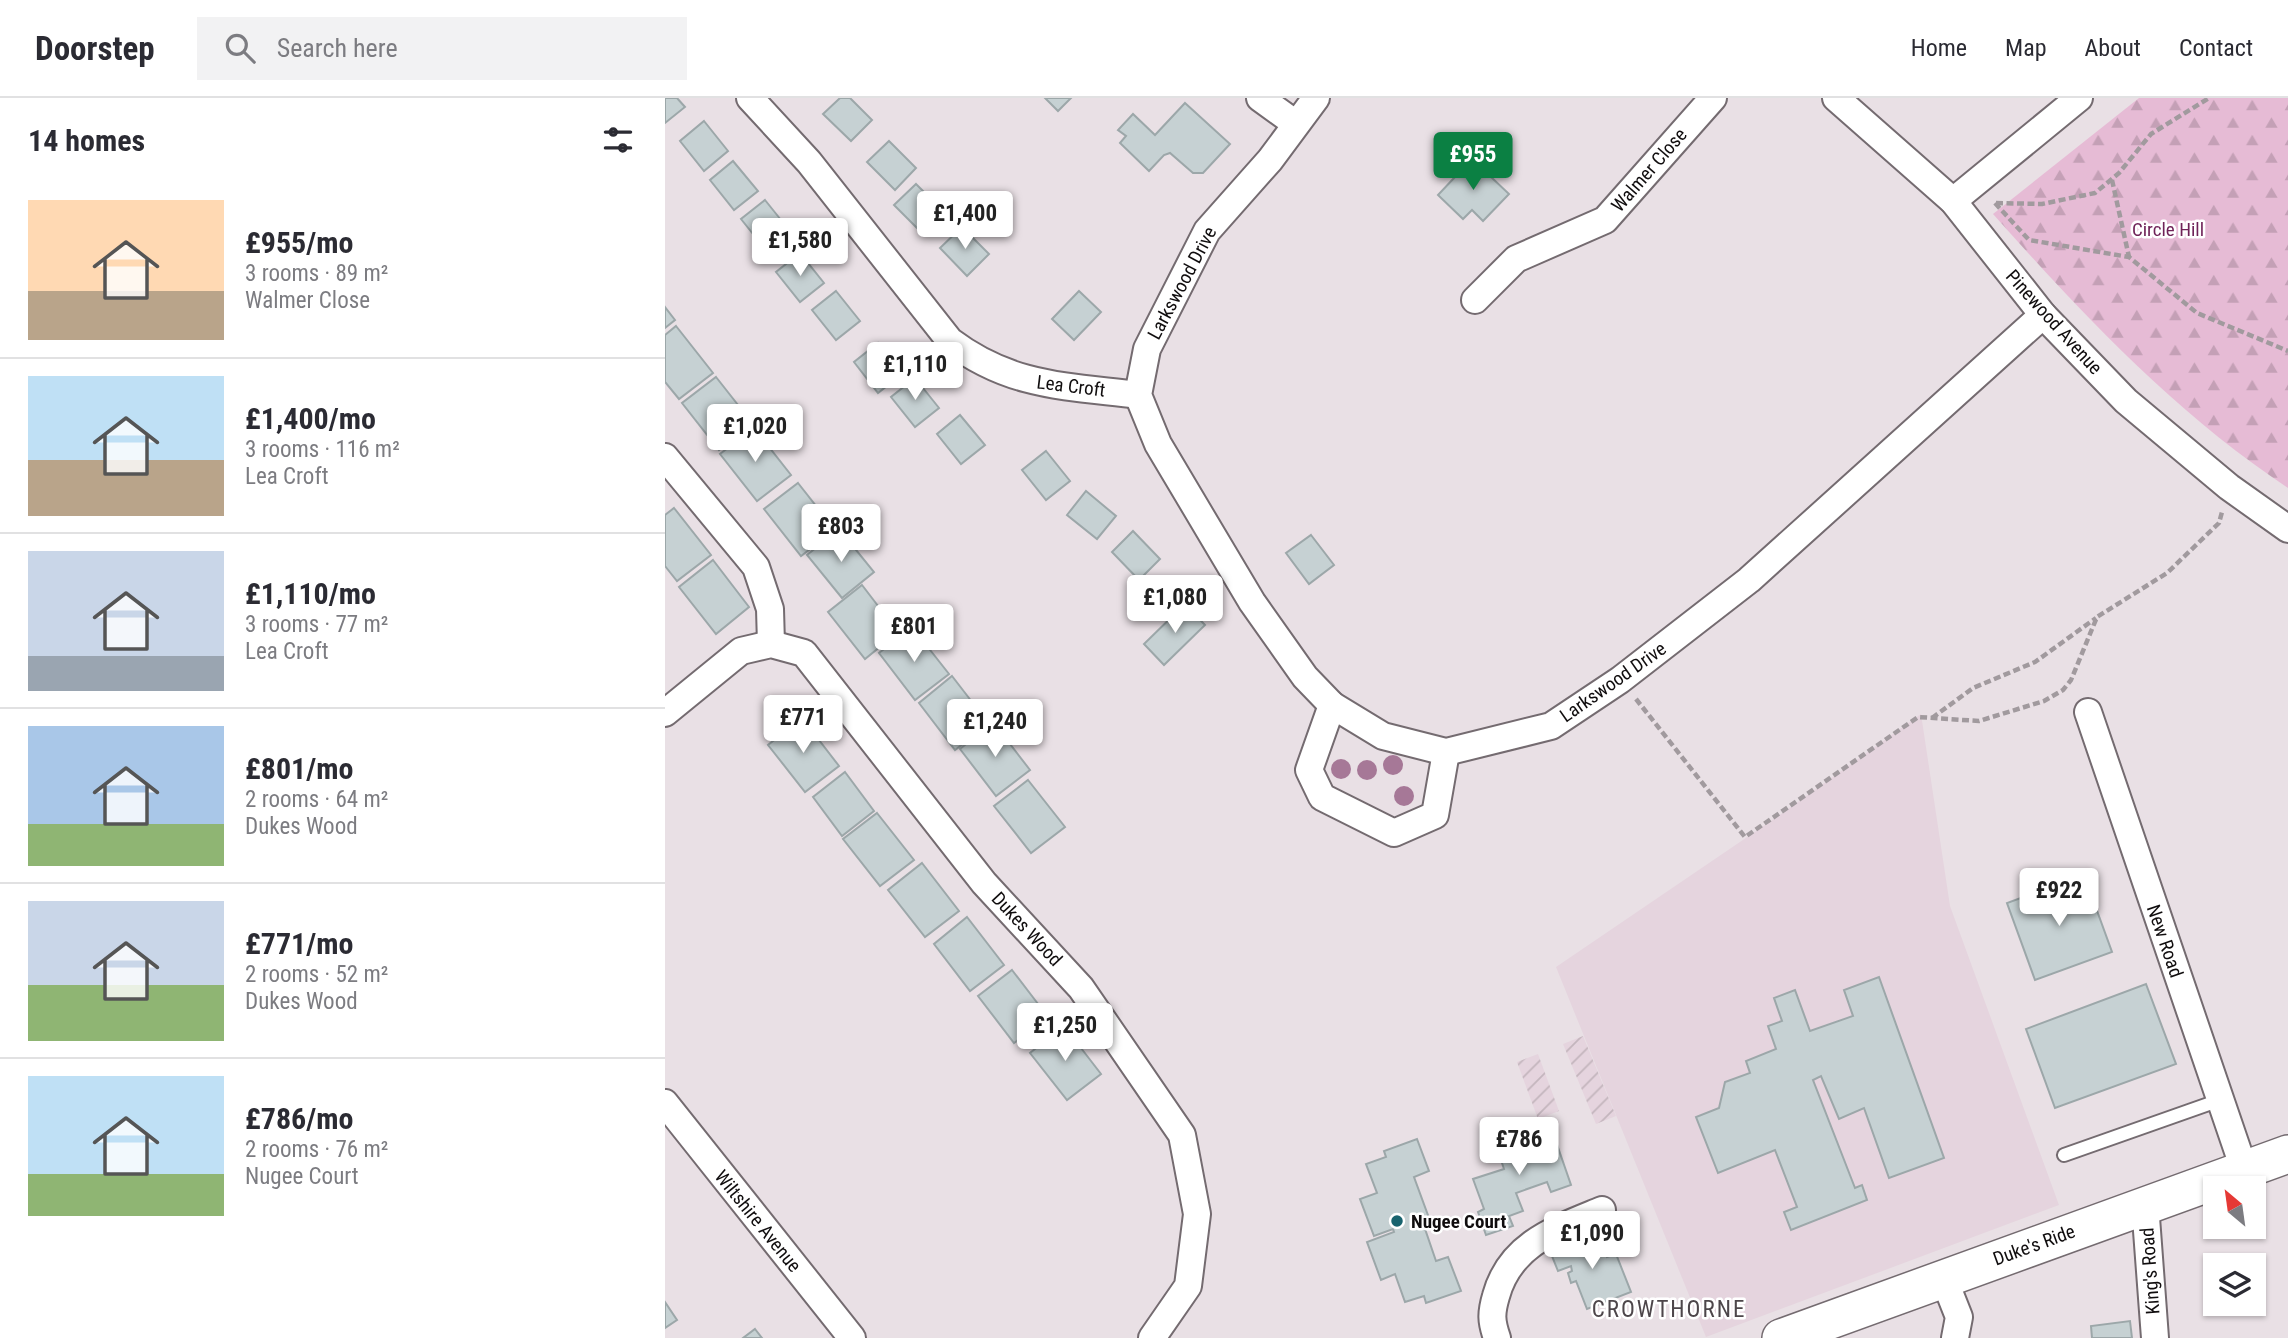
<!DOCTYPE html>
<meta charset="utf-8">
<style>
:root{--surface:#fff;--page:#f2f2f3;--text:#2b2b33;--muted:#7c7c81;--line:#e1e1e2;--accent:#0b8043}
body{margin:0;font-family:"Roboto Condensed",sans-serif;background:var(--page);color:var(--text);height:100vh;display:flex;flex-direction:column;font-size:26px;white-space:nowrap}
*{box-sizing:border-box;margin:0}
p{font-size:23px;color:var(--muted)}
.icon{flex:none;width:38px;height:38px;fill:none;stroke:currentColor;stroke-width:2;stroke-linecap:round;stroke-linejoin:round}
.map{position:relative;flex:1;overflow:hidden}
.sheet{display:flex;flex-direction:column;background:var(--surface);width:665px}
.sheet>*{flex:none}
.needle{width:46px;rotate:331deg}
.controls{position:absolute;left:1538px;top:1078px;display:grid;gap:14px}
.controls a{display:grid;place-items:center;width:63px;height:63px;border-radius:0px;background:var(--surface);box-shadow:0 2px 5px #0004;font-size:35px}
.price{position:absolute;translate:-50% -60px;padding:0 16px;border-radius:7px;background:#fff;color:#222;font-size:23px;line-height:46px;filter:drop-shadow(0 2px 4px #0008)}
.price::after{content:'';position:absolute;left:50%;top:42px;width:21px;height:16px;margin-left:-10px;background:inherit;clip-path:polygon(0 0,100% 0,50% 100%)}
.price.selected{background:var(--accent);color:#fff}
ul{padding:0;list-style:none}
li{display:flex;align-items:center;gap:21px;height:175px;padding:0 28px}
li+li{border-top:2px solid var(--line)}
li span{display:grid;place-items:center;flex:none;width:196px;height:140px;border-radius:0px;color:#555}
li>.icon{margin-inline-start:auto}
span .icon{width:84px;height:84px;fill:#fffc;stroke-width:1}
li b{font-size:30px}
h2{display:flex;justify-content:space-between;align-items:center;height:84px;padding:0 28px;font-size:30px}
header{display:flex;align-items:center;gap:42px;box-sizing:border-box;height:98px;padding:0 35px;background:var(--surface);border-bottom:2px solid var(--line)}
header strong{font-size:33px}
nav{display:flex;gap:38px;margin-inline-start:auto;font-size:24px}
.search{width:490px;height:63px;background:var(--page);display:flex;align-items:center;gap:18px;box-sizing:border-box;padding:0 24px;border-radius:0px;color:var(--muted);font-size:26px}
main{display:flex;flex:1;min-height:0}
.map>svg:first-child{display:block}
</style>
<header>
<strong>Doorstep</strong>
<div class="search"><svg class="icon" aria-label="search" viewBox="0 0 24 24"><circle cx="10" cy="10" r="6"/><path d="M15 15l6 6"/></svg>Search here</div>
<nav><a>Home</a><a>Map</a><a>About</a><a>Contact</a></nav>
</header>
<main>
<section class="sheet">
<h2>14 homes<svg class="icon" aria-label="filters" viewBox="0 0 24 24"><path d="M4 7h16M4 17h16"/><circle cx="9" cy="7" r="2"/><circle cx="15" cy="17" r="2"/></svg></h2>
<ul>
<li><span style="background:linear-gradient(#ffd9b3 65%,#b9a48a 0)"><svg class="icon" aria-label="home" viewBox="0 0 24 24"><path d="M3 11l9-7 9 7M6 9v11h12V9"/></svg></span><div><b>£955/mo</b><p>3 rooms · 89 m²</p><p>Walmer Close</p></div></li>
<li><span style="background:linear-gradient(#bfe0f5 60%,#b9a48a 0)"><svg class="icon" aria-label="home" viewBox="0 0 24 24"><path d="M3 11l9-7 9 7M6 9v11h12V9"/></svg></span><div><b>£1,400/mo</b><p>3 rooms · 116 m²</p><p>Lea Croft</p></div></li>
<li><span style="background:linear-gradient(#c9d6e8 75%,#9aa5b1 0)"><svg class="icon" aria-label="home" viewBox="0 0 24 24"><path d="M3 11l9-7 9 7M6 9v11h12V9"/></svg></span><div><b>£1,110/mo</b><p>3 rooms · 77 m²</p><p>Lea Croft</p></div></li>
<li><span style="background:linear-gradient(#a9c7e8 70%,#8fb573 0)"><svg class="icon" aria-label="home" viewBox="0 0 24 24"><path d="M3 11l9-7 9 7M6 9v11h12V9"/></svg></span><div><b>£801/mo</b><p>2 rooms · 64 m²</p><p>Dukes Wood</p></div></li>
<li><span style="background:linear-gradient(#c9d6e8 60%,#8fb573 0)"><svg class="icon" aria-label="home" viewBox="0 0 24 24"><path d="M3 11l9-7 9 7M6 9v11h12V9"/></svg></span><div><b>£771/mo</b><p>2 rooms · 52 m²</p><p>Dukes Wood</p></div></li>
<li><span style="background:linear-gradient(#bfe0f5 70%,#8fb573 0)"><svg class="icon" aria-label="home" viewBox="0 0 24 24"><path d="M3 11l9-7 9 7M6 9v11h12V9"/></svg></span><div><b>£786/mo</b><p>2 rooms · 76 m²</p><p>Nugee Court</p></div></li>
</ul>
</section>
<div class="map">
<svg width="1623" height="1240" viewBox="0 0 1623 1240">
<defs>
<pattern id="industrial-furrows" width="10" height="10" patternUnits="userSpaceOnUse" patternTransform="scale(1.75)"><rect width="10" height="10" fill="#e5d4de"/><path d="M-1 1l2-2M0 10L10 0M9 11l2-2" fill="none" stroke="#c3b5bd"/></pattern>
<pattern id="forest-firs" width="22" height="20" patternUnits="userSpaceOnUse" patternTransform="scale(1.75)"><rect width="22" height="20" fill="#e6bbd5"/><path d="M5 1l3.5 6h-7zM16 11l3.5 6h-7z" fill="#c4a0b6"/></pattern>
</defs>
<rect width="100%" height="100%" fill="#e9e0e5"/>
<!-- built -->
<path fill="#e5d4de" d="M1256,616L1285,808L1394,1107L1041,1239L891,869L1116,716Z"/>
<!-- industrial -->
<g fill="url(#industrial-furrows)">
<path d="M918,938L951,1018L931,1026L898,946Z"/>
<path d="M873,956L894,1013L873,1021L852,964Z"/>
</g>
<!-- forest -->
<path fill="url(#forest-firs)" d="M1474,0H1623V390C1511,316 1417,216 1328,116Z"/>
<!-- building -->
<g fill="#c6d1d3" stroke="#9ca7a9" stroke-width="2">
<path d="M0,0H12L20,9L0,25Z"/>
<path d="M175,0H185L207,22L186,43L158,16Z"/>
<path d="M380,0H406L393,13Z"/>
<path d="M520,5L565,46L538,75H528L505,55L499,57L484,73L455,45L461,38L453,32L468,16L490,37Z"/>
<path d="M39,23L63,53L39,73L15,43Z"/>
<path d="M224,43L251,70L230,92L202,64Z"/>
<path d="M807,61L844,96L818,123L807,112L798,121L773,97Z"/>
<path d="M68,63L93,93L69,112L45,82Z"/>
<path d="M251,86L278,113L257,135L229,107Z"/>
<path d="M100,102L124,132L100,151L76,121Z"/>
<path d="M297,129L324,156L302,178L275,150Z"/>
<path d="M135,155L159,185L135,204L111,174Z"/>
<path d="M171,193L195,223L171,242L147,212Z"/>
<path d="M414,193L436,214L409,242L387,221Z"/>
<path d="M0,209L10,222L0,230Z"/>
<path d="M11,228L48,275L14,301L0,284V237Z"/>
<path d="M213,245L237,276L213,295L189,264Z"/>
<path d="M51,279L88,326L54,352L17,305Z"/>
<path d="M250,280L274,310L250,329L226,299Z"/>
<path d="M295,317L320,347L296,366L272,336Z"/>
<path d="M89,330L126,377L92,403L55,356Z"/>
<path d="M381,353L405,383L381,402L357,372Z"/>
<path d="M133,385L170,432L136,458L99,411Z"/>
<path d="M421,393L451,418L432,441L402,417Z"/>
<path d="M9,410L46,457L12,483L0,468V417Z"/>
<path d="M174,431L209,474L177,500L142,457Z"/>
<path d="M468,433L495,461L474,482L447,454Z"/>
<path d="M646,437L669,467L644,486L621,455Z"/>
<path d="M48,462L84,509L51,536L14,489Z"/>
<path d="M197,487L233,534L200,561L163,514Z"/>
<path d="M520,506L540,527L499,567L479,546Z"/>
<path d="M247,529L284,576L250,602L214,555Z"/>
<path d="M287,578L324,626L290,652L254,605Z"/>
<path d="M137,620L174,668L140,694L103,647Z"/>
<path d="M328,624L365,672L331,698L295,651Z"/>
<path d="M180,674L209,713L177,738L148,699Z"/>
<path d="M363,682L400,729L366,755L329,708Z"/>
<path d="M212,715L249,762L215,788L178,741Z"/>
<path d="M257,765L294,813L260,839L223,792Z"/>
<path d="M1419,777L1447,854L1370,882L1342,805Z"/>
<path d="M302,819L339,867L305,893L269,846Z"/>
<path d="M347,872L383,919L349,945L313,898Z"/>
<path d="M1214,879L1279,1060L1224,1080L1199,1010L1174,1021L1156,978L1148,982L1190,1090L1197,1087L1202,1102L1126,1132L1119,1114L1132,1109L1110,1052L1053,1075L1031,1019L1054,1010L1060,984L1085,975L1081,963L1111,951L1103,928L1117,923L1109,900L1130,892L1145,933L1188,918L1179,892Z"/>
<path d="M1481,886L1511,966L1390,1010L1361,931Z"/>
<path d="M399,928L436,976L402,1002L365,955Z"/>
<path d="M859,1031L864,1044L888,1035L906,1087L886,1094L882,1084L851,1095L858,1113L844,1118L848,1128L821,1137L813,1114L819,1111L808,1081L839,1071L829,1041Z"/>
<path d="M752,1041L764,1073L749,1079L764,1120L758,1125L771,1163L783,1159L796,1193L761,1205L759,1198L740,1204L730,1176L716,1182L702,1144L729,1134L728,1131L709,1138L695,1101L712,1095L701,1066L721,1059L719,1053Z"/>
<path d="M934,1138L942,1159L951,1156L966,1194L922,1211L911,1183L906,1185L903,1175L907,1173L906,1168L893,1173L885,1153L920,1140L921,1143Z"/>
<path d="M0,1204L12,1222L0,1230Z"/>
<path d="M1465,1223L1467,1240H1427L1426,1228Z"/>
<path d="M90,1231L97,1240H78Z"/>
</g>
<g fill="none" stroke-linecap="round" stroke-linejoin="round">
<defs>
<path id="lane" d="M1399,1057L1555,1002"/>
<g id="street">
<path d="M85,0L144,64L285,243C346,289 401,288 473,297"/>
<path d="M595,0L631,26"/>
<path d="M651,0L605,62L542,133L482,251L473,297L493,346L587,504L640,579L667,607L718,638L781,654L886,628L955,582L1084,482L1378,217"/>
<path d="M1171,0L1288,103L1378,217L1461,303L1564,389L1623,431"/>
<path d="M1288,103L1414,0"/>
<path d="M810,202L851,161L940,122L1048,0"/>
<path d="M0,359L91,469L105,511L106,546"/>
<path d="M667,607L644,672L657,699L729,735L770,717L781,654"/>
<path d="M1423,614L1579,1071"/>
<path d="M0,615L76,553L106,546L139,555L319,785L416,890L517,1037L532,1116L523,1188L487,1240"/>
<path d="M0,1005L187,1240"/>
<path d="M1480,1106L1490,1240"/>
<path d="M1279,1181L1294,1219L1290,1240"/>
<path d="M832,1240C826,1223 826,1215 831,1198C845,1146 891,1131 937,1112"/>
</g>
<path id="secondary" d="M1116,1240L1623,1056"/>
</defs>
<!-- lane casing -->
<use href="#lane" stroke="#746b70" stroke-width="16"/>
<!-- street casing -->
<use href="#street" stroke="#746b70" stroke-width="30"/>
<!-- secondary casing -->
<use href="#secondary" stroke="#746b70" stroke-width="40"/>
<!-- path -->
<g stroke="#a19a9e" stroke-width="4.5" stroke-dasharray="7 3.5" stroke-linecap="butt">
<path d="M1447,82L1464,159"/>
<path d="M1330,105L1364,142L1464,159L1532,215L1623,253"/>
<path d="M1331,105L1377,106L1430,95L1454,75L1486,36L1544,0"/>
<path d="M971,601L1080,739L1253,619L1314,623L1379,603L1398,592L1406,582L1432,519L1502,475L1554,425L1557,414"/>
<path d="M1267,620L1308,590L1370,564L1431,520"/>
</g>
<!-- lane -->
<use href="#lane" stroke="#fff" stroke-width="12"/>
<!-- street -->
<use href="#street" stroke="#fff" stroke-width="26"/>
<!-- secondary -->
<use href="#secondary" stroke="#fff" stroke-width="37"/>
</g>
<!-- trees -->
<g fill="#a67897">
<circle cx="728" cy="667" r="10"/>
<circle cx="676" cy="671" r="10"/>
<circle cx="702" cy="672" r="10"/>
<circle cx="739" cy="698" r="10"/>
</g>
<!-- markers -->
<circle fill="#18636e" stroke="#fff" stroke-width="2.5" cx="732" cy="1123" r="7"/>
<g text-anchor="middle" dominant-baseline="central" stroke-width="5" stroke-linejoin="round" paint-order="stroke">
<!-- street labels -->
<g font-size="19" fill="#100d0e" stroke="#fff">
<text transform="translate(984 72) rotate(-49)">Walmer Close</text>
<text transform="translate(517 185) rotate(-62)">Larkswood Drive</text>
<text transform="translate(1389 224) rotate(48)">Pinewood Avenue</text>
<text transform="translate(406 288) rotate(7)">Lea Croft</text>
<text transform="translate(948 584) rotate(-35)">Larkswood Drive</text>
<text transform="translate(362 831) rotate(47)">Dukes Wood</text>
<text transform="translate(1500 843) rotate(71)">New Road</text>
<text transform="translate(93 1123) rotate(51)">Wiltshire Avenue</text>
<text transform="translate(1369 1147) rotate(-20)">Duke's Ride</text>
<text transform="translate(1485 1173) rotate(-94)">King's Road</text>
</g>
<!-- park labels -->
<g font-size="19" fill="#6f2258" stroke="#fff">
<text x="1503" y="131">Circle Hill</text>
</g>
<!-- poi labels -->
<g font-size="19" font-weight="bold" fill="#100d0e" stroke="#fff" text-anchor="start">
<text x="746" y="1123">Nugee Court</text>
</g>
<!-- quarter labels -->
<g font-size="23" letter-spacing="2" fill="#4d464a" stroke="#fff">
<text x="1004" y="1211">CROWTHORNE</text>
</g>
</g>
</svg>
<div class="controls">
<a><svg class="needle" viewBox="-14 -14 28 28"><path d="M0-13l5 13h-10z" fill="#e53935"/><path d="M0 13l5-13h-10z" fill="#7c7c81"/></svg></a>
<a><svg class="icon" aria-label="layers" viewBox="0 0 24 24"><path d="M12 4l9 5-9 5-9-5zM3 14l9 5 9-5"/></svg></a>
</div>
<b class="price selected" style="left:808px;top:94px">£955</b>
<b class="price" style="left:300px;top:153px">£1,400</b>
<b class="price" style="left:135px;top:180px">£1,580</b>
<b class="price" style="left:250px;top:304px">£1,110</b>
<b class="price" style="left:90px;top:366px">£1,020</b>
<b class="price" style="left:176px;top:466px">£803</b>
<b class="price" style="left:510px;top:537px">£1,080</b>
<b class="price" style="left:249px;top:566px">£801</b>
<b class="price" style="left:138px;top:657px">£771</b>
<b class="price" style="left:330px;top:661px">£1,240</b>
<b class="price" style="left:1394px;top:830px">£922</b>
<b class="price" style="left:400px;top:965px">£1,250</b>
<b class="price" style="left:854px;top:1079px">£786</b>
<b class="price" style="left:927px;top:1173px">£1,090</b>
</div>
</main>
